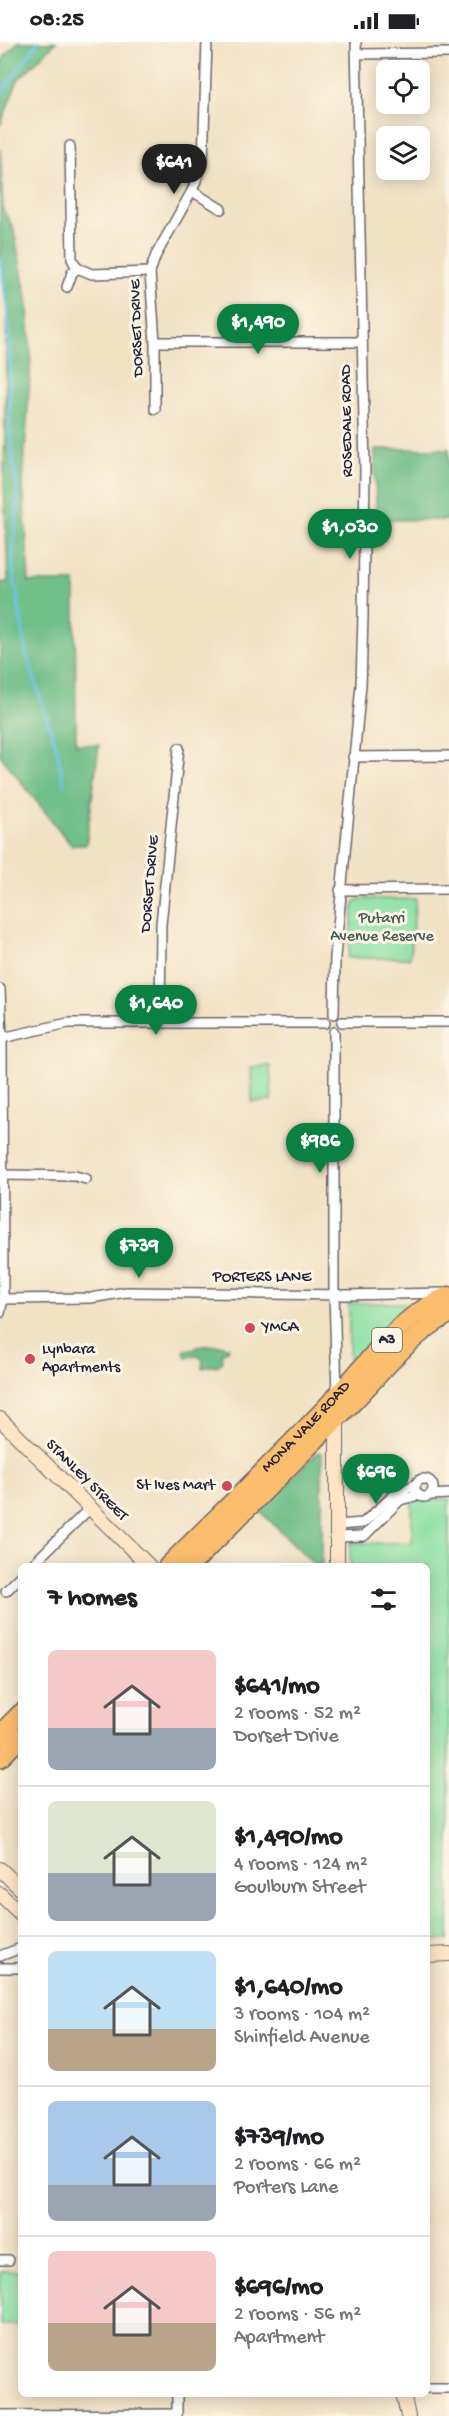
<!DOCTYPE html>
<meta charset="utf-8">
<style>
:root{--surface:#fff;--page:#f6f6f6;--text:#202124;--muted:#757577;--line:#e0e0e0;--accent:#0b8043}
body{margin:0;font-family:"Gochi Hand",sans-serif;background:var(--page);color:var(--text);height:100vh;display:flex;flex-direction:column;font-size:22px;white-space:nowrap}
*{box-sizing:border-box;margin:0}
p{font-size:20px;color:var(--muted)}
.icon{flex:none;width:33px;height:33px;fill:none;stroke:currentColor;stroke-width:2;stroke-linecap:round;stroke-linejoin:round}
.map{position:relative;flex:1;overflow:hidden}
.drawer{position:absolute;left:18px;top:1521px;width:412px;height:834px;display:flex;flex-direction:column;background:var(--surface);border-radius:9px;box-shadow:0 3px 15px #0003}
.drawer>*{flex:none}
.buttons{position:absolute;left:376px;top:18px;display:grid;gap:12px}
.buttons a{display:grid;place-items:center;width:54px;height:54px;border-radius:9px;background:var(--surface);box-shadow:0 3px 15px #0003;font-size:30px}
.price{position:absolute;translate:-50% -51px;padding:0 14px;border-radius:21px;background:var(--accent);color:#fff;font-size:20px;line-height:39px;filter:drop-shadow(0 2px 3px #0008)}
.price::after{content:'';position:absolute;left:50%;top:36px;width:18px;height:14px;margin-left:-9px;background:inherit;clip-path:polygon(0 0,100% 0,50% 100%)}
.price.current{background:#222;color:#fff}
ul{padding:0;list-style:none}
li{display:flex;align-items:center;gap:18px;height:150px;padding:0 30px}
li+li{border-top:2px solid var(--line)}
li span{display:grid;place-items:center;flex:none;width:168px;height:120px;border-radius:9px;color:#555}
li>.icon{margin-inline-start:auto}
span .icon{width:72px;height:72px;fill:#fffc;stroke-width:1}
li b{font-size:26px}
h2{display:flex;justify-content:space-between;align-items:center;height:72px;padding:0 30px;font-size:26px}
.status{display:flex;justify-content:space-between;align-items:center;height:42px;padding:0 30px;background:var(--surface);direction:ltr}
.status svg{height:16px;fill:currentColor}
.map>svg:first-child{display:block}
</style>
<div class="status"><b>08:25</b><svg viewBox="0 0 49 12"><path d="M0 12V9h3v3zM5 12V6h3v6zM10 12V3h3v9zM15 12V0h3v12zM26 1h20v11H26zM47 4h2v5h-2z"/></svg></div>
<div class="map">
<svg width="449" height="2374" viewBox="0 0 449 2374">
<rect width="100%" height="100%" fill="#fcf5e5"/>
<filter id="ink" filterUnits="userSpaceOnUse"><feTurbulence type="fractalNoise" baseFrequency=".0167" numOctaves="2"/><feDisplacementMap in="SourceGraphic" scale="12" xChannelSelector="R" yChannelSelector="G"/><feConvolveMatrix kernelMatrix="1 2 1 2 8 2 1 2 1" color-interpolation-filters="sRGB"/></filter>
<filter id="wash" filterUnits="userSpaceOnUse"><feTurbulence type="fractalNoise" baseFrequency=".008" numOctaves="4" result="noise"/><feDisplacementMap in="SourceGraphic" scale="24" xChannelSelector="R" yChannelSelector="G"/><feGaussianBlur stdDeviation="1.35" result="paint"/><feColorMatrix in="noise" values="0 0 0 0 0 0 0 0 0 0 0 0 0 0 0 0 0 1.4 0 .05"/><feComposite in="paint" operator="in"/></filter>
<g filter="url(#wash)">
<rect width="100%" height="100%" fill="#f1e2c4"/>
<!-- green -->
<g fill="#8be0a2" stroke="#56816e" stroke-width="1.5">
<path d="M359,857H416L410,916H348L354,861Z"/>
<path d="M270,1024L272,1059L252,1060L251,1025Z"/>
<path d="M349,1261H410V1263L382,1288L352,1321L349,1320Z"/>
<path d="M412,1457H449V1898H428V1524H350V1501H412Z"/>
<rect x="0" y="2229" width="20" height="54"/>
</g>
<!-- forest -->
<g fill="#70be88" stroke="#497062" stroke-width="1.5">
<path d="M18,0H56L18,38L0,84V26L5,14Z"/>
<path d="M0,106L3,168L13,185L27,256L31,315L23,442L29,540H75L76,702L99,703L86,803H71L0,713V541L8,540L4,438L7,257L0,223Z"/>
<path d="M375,407H449V478H376Z"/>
<path d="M223,1303L224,1305H229L228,1308L222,1311L223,1320L217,1324L215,1323L202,1326L203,1318L198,1314L186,1315L184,1309L201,1304Z"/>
<path d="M318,1410L322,1412V1524H316L260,1469Z"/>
</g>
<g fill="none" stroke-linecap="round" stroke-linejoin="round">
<!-- stream -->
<g stroke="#70c3ec" stroke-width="3">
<path d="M0,53L38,0"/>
<path d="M0,216L7,266L10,323L9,380L18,457L13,505V528L27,614L56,704L64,742"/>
</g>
</g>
</g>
<g filter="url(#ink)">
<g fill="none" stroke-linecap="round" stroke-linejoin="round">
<defs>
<g id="street">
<path d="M357,12L449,11"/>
<path d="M70,104L72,217L77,226L92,232L150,230"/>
<path d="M192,149L221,167"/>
<path d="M67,245L72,231L77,226"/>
<path d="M155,300H361"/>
<path d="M155,367V300L150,230L156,213L192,149L203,120L207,0"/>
<path d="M353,715L449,714"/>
<path d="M340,848L449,847"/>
<path d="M0,947L2,996L3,1257L0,1271"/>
<path d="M334,972L335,915L361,643L363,573L365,428L356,0"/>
<path d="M160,980L161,882L179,706"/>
<path d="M342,980H449"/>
<path d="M334,990V1252L337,1352"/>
<path d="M2,996L68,981H325"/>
<path d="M2,1133L75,1134L86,1137"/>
<path d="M3,1257L91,1256L126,1250L346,1253L444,1251"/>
<circle cx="424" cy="1446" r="9"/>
<path d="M430,1453L449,1452"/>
<path d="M337,1483L363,1481L393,1454L416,1442"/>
<path d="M337,1495L364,1494L400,1458L419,1453"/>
<path d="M31,1524L90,1466"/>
<path d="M6,1549L21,1534"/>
<path d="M0,1914L21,1906"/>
<path d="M0,1926H21"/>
<path d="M0,2218H9"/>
<path d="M428,2346H449"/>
<path d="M0,2373L177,2372"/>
<path d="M177,2374V2352"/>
</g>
<g id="secondary">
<path d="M0,1377L149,1524"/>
<path d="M337,1524V1372"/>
<path d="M0,1827L21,1847"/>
<path d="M0,1852L21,1872"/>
<path d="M428,1913L449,1912"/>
<path d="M403,2352L408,2374"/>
</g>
<g id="highway">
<path id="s1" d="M168,1524C224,1468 281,1414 335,1356C370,1319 399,1273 449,1254"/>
<path d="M190,1524C245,1468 300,1413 355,1358C385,1327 410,1293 449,1272"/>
<path d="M0,1692L21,1671"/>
<path d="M0,1716L21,1695"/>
</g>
</defs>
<!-- street casing -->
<use href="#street" stroke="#6a656b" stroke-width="12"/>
<!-- secondary casing -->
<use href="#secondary" stroke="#6a656b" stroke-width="16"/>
<!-- highway casing -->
<use href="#highway" stroke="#6a656b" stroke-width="21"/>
<!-- street -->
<use href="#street" stroke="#fff" stroke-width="9"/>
<!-- secondary -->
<use href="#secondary" stroke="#fde5c5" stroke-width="14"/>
<!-- highway -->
<use href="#highway" stroke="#fbbd6e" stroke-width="18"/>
</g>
</g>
<!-- markers -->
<g fill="#d1495b" stroke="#fcf5e5" stroke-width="2">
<circle cx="250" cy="1286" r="6"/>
<circle cx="30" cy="1317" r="6"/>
<circle cx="227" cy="1444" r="6"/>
</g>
<g text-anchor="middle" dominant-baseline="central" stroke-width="6" stroke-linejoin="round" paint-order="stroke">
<!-- shield labels -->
<rect fill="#fcf5e5" stroke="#63616e" stroke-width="1.5" x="372" y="1286" width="30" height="24" rx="4.5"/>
<g font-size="15" font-weight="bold" fill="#22223b">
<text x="387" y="1298">A3</text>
</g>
<!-- street labels -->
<g font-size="16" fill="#22223b" stroke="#fcf5e5">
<text transform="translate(138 286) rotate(-92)">DORSET DRIVE</text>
<text transform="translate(348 379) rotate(-91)">ROSEDALE ROAD</text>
<text transform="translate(151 842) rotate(-85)">DORSET DRIVE</text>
<text x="262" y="1236">PORTERS LANE</text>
<text stroke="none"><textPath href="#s1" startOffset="196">MONA VALE ROAD</textPath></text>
<text transform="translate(86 1439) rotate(45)">STANLEY STREET</text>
</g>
<!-- park labels -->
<g font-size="16" fill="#425b5a" stroke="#fcf5e5">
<text x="382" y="877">Putarri<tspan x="382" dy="18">Avenue Reserve</tspan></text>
</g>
<!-- poi labels -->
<g font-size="16" fill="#22223b" stroke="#fcf5e5" text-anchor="start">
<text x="262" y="1286">YMCA</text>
<text x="42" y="1308">Lynbara<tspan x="42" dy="18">Apartments</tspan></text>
<text x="215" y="1444" text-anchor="end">St Ives Mart</text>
</g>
</g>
</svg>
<div class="buttons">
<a><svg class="icon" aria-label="locate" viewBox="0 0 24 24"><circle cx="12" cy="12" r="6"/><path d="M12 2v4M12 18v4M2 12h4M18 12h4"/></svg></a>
<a><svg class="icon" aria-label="layers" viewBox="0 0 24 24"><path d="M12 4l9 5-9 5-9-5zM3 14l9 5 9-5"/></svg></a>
</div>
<b class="price current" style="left:174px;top:153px">$641</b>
<b class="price" style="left:258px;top:313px">$1,490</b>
<b class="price" style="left:350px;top:518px">$1,030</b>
<b class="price" style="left:156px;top:994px">$1,640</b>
<b class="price" style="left:320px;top:1132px">$986</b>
<b class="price" style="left:139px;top:1237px">$739</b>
<b class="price" style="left:376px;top:1463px">$696</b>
<section class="drawer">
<h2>7 homes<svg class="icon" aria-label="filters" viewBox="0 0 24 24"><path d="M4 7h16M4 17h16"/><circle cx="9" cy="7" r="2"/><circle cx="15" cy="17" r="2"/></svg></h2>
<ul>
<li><span style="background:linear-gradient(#f6c9c9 65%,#9aa5b1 0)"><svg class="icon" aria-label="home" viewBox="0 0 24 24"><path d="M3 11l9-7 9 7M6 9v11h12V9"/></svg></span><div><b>$641/mo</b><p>2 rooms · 52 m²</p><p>Dorset Drive</p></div></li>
<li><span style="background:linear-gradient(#dfe7d0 60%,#9aa5b1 0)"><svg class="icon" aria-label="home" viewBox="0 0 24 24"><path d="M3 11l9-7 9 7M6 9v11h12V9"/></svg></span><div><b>$1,490/mo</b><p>4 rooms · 124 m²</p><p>Goulburn Street</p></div></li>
<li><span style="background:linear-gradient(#bfe0f5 65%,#b9a48a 0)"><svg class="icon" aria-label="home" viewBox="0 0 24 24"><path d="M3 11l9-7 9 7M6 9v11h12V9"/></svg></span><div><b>$1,640/mo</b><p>3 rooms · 104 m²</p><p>Shinfield Avenue</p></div></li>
<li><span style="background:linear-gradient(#a9c7e8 70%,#9aa5b1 0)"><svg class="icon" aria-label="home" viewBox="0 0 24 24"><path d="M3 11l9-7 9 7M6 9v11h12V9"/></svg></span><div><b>$739/mo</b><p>2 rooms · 66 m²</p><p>Porters Lane</p></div></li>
<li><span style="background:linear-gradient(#f6c9c9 60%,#b9a48a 0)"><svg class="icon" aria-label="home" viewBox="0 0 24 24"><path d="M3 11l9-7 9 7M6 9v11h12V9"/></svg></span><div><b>$696/mo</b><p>2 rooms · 56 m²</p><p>Apartment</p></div></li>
</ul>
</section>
</div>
